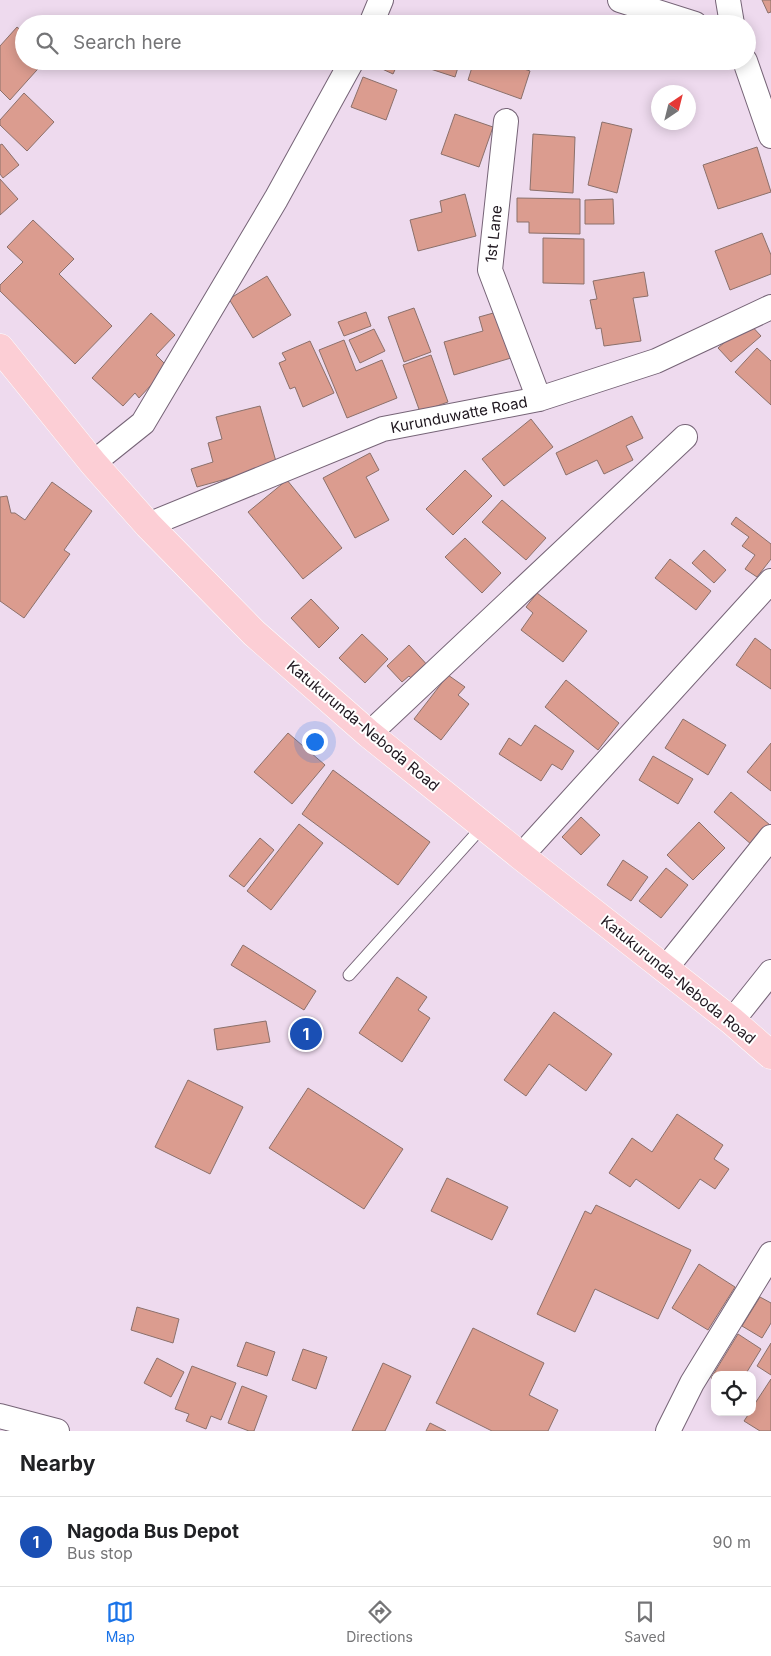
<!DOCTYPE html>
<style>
:root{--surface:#fff;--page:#f2f2f2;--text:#202124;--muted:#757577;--line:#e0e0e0;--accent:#1a73e8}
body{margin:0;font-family:Inter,sans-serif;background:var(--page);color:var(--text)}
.controls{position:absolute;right:15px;bottom:15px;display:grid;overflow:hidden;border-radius:10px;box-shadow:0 2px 12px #0003}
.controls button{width:45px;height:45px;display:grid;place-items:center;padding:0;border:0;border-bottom:1px solid var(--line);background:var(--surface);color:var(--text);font:25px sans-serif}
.compass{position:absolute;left:651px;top:85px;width:45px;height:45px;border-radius:50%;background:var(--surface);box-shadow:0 2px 12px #0003;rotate:35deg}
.you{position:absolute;left:314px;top:741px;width:18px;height:18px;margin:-12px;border:4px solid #fff;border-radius:50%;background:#1a73e8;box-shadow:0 0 0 8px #1a73e833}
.badge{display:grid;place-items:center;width:32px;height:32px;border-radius:50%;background:var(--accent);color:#fff;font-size:16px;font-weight:700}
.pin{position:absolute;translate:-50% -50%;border:2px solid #fff;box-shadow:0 1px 5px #0006}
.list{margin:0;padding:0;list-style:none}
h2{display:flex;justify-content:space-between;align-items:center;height:65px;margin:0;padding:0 20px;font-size:21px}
h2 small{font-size:16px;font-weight:400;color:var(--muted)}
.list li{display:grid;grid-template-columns:32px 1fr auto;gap:15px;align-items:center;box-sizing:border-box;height:90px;padding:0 20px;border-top:1px solid var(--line)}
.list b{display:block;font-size:19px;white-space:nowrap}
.list p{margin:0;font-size:16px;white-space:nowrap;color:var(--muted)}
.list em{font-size:16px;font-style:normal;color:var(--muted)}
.icon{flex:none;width:28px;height:28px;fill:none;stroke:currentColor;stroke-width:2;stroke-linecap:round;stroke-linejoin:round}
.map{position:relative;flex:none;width:771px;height:1431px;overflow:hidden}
.search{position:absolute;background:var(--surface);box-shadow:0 2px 12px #0003;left:15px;right:15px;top:15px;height:55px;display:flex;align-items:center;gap:12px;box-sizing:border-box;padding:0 18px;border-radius:28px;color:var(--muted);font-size:19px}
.sheet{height:155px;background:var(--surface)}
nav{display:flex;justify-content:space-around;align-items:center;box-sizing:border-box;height:70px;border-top:1px solid var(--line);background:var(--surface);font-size:14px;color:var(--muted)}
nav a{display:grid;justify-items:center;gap:2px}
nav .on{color:var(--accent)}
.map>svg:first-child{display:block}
.building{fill:#db9c8f;stroke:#8b706b}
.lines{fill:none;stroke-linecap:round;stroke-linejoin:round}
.lane-casing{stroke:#766477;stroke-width:13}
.street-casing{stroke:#766477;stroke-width:26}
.primary-casing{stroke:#fff;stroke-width:29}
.lane{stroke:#fff;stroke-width:11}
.street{stroke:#fff;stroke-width:24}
.primary{stroke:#fcced5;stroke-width:28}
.labels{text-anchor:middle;stroke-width:4;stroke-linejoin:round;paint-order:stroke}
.street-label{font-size:15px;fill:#1f171f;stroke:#fff}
</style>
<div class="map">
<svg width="771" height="1431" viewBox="0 0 771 1431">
<rect width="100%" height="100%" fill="#eedaee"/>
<path class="building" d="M 762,0 L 771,0 L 771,12 L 768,13 Z
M 17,27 L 24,33 L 24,61 L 45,61 L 10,100 L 0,90 L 0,46 Z
M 365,61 L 399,61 L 393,74 Z
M 406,61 L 460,61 L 455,77 Z
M 474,61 L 526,61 L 524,69 L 530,71 L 521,99 L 468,80 Z
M 363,77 L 397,90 L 386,120 L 351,107 Z
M 24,93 L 54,122 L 27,151 L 0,125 L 0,120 Z
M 455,114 L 493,127 L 479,167 L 441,154 Z
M 602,122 L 632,129 L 617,193 L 588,185 Z
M 533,134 L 575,137 L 573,193 L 530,190 Z
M 2,144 L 19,165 L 3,178 L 0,174 L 0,145 Z
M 757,147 L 771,192 L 718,209 L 703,165 Z
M 0,179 L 18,199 L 0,215 Z
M 465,194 L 476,236 L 418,251 L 410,220 L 442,212 L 440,201 Z
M 517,198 L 580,199 L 580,234 L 529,233 L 529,222 L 517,222 Z
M 613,199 L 614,224 L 585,224 L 585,200 Z
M 33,220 L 74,259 L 59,274 L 112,326 L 75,364 L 0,291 L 0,285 L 23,262 L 7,247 Z
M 762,233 L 771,255 L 771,274 L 730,290 L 715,251 Z
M 543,238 L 584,239 L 584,284 L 543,283 Z
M 644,272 L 648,296 L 633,298 L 641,341 L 604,346 L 601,328 L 596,329 L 590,300 L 597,299 L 593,281 Z
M 267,276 L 291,315 L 253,338 L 229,299 Z
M 414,308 L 431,352 L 404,362 L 388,317 Z
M 366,312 L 371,326 L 344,336 L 338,322 Z
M 497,312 L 511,358 L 454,375 L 444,342 L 483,331 L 479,317 Z
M 151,313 L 175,335 L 156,355 L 168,367 L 139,398 L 135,393 L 123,406 L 92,378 Z
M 748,322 L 761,336 L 731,362 L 718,348 Z
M 374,329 L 385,351 L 360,363 L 349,340 Z
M 344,340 L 356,371 L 382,360 L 397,398 L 347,418 L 319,350 Z
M 310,341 L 334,393 L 303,407 L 295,387 L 290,389 L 279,363 L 286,360 L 282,353 Z
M 757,348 L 771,361 L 771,405 L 735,372 Z
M 431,355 L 448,402 L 420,412 L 403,365 Z
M 260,406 L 277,465 L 197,487 L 191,469 L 213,462 L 208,443 L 222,439 L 216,417 Z
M 632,416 L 643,438 L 626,446 L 633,460 L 604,474 L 597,460 L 566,475 L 556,453 Z
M 531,419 L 553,447 L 504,486 L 482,459 Z
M 370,453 L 379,470 L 366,477 L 389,520 L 355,538 L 323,478 Z
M 465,470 L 492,496 L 453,535 L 426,509 Z
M 287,480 L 342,548 L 303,579 L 248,512 Z
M 52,482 L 92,511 L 64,550 L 70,554 L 24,618 L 0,601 L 0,497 L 7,496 L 11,513 L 15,513 L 25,520 Z
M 502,500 L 546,538 L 526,560 L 482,522 Z
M 736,517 L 771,544 L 771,559 L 757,577 L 745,569 L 755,555 L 742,546 L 749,537 L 731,524 Z
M 465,538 L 501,573 L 482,593 L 445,557 Z
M 704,550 L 726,570 L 714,583 L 692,563 Z
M 670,559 L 711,591 L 696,610 L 655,578 Z
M 537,593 L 587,631 L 563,662 L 521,630 L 533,613 L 526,607 Z
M 311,599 L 339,628 L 319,648 L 291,618 Z
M 362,634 L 388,659 L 365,683 L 339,658 Z
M 755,638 L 771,650 L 771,689 L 736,665 Z
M 409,645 L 430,668 L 415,682 L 409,676 L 402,682 L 387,666 Z
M 448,675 L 465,687 L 458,695 L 469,704 L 441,740 L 414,719 Z
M 566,680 L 619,723 L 598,750 L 545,707 Z
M 683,719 L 726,745 L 708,775 L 665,748 Z
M 535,725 L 574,751 L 562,770 L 552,764 L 541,781 L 499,754 L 509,738 L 521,746 Z
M 288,733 L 325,765 L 292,804 L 254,772 Z
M 771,743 L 771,791 L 747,772 Z
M 653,756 L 693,779 L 678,804 L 639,780 Z
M 333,770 L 430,842 L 398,885 L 302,814 Z
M 731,792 L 770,825 L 752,845 L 714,812 Z
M 581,817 L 600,835 L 581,855 L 562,837 Z
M 699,822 L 725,848 L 693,880 L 667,855 Z
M 299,824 L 323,843 L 271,910 L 247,891 Z
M 260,838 L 274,850 L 244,887 L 229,876 Z
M 623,860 L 648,877 L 631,901 L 607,885 Z
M 666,868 L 688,885 L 661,918 L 639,901 Z
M 243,945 L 316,991 L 304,1010 L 231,965 Z
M 397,977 L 427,997 L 418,1010 L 430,1018 L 402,1062 L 359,1033 Z
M 554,1012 L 612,1054 L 586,1091 L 549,1064 L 526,1096 L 504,1080 Z
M 266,1021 L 270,1042 L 217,1050 L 214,1029 Z
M 188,1080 L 243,1107 L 210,1174 L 155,1147 Z
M 308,1088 L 403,1149 L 364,1209 L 269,1148 Z
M 677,1114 L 723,1145 L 714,1159 L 729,1169 L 715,1189 L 700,1179 L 679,1209 L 636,1179 L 630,1187 L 609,1173 L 632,1138 L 652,1152 Z
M 447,1178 L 508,1207 L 492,1240 L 431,1211 Z
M 596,1205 L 691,1250 L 658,1319 L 595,1289 L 575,1332 L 537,1314 L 585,1211 L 591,1214 Z
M 699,1264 L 735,1287 L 708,1330 L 672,1308 Z
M 760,1297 L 771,1303 L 771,1323 L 762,1338 L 742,1326 Z
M 137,1307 L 179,1319 L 173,1343 L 131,1330 Z
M 473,1328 L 544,1363 L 529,1395 L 558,1410 L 548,1431 L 492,1431 L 436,1403 Z
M 738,1334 L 761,1349 L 745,1375 L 715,1375 L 715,1381 L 711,1378 Z
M 246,1342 L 275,1352 L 267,1376 L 237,1366 Z
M 771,1343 L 771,1375 L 757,1366 Z
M 303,1349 L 327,1357 L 316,1389 L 292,1380 Z
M 157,1358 L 184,1372 L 171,1397 L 144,1383 Z
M 383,1363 L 411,1376 L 385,1431 L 352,1431 Z
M 192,1366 L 236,1383 L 221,1420 L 211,1416 L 206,1429 L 186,1421 L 189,1414 L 175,1409 Z
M 771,1379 L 771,1431 L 760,1431 L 744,1421 L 750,1412 L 752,1412 L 752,1408 Z
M 242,1386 L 267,1396 L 254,1431 L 249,1431 L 228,1423 Z
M 430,1423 L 446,1431 L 426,1431 Z"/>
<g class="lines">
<g class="lane-casing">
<path id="lane" d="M 349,975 L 483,826"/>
</g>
<g class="street-casing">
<path id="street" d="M 620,0 L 695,24
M 728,0 L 732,24
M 371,24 L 381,0
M 745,61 L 771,136
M 506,121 L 490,270 L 539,399
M 93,463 L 143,423 L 276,199 L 352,61
M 148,525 L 383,429 L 539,399 L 656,361 L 771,307
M 369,734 L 685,437
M 521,856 L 771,581
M 665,969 L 771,837
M 732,1021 L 771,972
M 0,1416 L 57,1431
M 668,1431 L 692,1383 L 771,1254"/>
</g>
<g class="primary-casing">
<path id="primary" d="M 0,348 L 93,463 L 148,525 L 254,633 L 369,734 L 521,856 L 732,1021 L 771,1055"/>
</g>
<use href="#lane" class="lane"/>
<use href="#street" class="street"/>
<use href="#primary" class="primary"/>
</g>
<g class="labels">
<g class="street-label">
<text transform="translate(494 234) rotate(-84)" y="5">1st Lane</text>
<text transform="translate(459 415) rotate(-11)" y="5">Kurunduwatte Road</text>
<text transform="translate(363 726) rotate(40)" y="5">Katukurunda-Neboda Road</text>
<text transform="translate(678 980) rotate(39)" y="5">Katukurunda-Neboda Road</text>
</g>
</g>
</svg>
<div class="controls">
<button><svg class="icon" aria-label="locate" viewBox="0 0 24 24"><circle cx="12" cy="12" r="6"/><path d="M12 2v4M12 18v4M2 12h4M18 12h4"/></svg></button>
</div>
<svg class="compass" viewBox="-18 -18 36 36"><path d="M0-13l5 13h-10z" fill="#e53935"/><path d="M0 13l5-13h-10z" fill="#757577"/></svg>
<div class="you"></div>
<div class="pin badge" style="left:306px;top:1034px;background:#1a4fb4">1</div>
<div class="search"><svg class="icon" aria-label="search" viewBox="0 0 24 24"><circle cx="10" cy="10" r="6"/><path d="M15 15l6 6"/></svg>Search here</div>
</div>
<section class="sheet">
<h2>Nearby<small></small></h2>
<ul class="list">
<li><span class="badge" style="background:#1a4fb4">1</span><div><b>Nagoda Bus Depot</b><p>Bus stop</p></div><em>90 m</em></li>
</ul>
</section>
<nav>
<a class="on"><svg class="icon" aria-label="map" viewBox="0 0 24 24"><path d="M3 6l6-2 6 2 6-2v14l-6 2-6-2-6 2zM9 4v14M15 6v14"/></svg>Map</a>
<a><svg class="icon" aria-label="directions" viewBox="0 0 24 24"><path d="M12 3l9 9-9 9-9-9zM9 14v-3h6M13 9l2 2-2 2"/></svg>Directions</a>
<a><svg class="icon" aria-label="saved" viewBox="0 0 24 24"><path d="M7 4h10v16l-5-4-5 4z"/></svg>Saved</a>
</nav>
